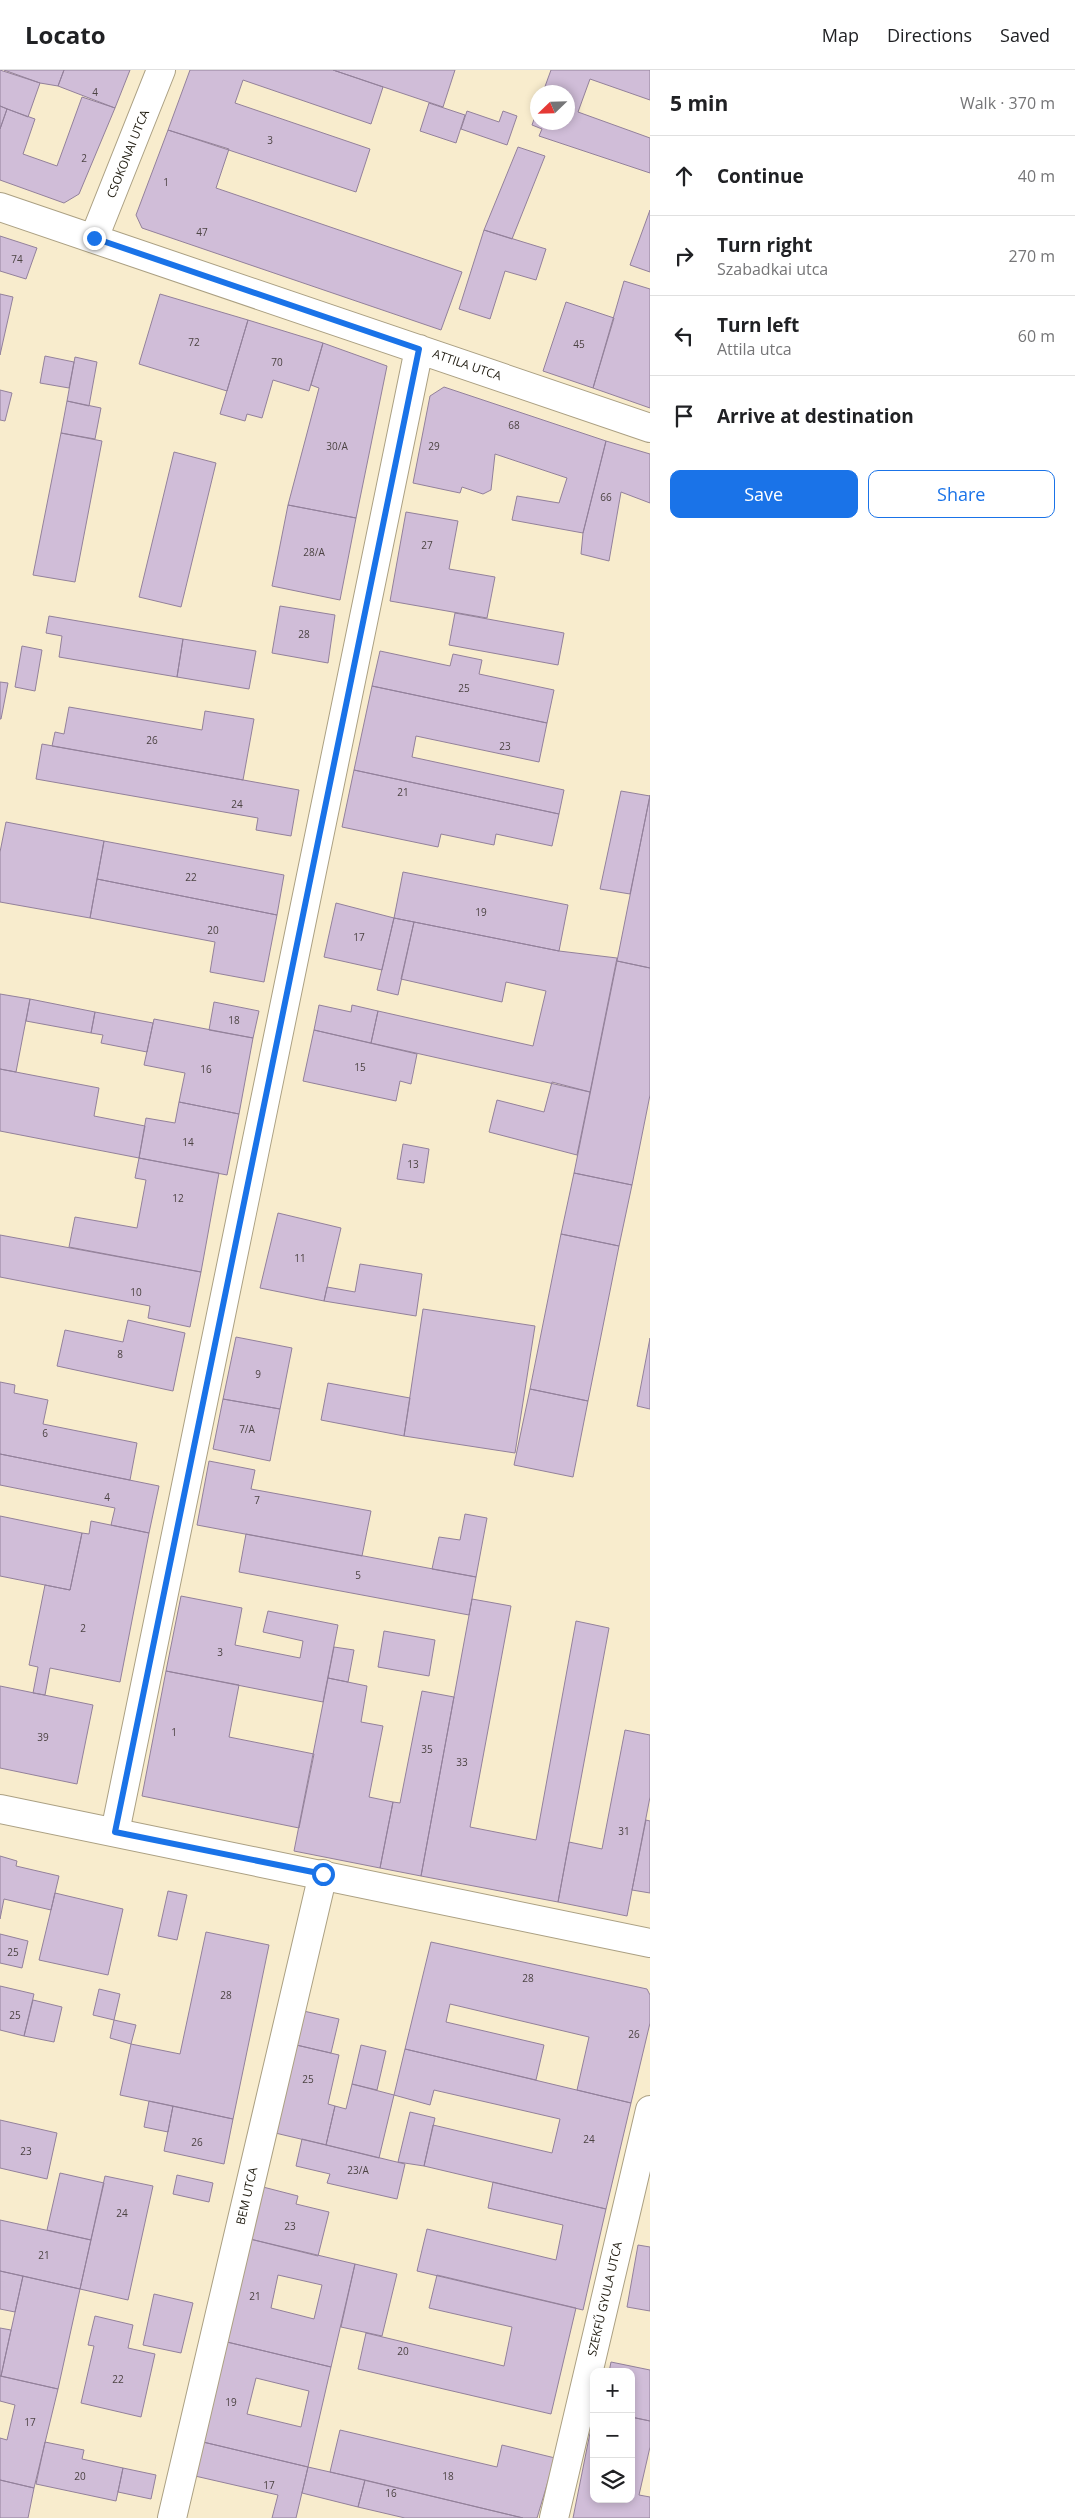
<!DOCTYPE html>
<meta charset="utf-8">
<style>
:root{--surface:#fff;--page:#f2f2f2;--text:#202124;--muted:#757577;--line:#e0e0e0;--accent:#1a73e8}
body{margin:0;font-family:"Open Sans",sans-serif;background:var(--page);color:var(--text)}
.controls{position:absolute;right:15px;bottom:15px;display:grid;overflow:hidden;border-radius:10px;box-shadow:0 2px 8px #0003}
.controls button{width:45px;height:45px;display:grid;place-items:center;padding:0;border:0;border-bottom:1px solid var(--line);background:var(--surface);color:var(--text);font:25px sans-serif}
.compass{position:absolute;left:530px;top:15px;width:45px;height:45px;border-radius:50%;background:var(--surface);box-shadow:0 2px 8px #0003;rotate:247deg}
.stop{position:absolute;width:15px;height:15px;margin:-11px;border:4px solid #1a73e8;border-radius:50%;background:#fff}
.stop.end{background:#1a73e8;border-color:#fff;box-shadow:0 1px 5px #0008}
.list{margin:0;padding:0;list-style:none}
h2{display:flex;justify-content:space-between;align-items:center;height:65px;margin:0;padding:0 20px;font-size:21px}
h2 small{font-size:16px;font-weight:400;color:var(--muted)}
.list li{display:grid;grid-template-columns:32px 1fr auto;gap:15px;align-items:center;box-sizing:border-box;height:80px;padding:0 20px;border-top:1px solid var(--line)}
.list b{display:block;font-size:19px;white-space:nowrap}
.list p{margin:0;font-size:16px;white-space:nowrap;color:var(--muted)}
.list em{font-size:16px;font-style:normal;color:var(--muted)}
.actions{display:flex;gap:10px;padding:15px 20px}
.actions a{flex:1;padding:11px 0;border:1px solid var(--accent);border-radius:10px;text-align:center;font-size:18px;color:var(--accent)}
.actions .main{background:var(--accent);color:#fff}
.icon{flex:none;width:28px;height:28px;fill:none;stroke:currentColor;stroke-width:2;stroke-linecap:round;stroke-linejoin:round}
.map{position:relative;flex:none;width:650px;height:2448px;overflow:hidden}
header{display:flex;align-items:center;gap:30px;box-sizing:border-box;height:70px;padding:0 25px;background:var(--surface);border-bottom:1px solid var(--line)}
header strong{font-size:24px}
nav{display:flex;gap:28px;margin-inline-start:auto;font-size:18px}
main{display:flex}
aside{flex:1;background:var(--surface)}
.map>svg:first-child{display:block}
.building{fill:#d0bdd8;stroke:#93819b;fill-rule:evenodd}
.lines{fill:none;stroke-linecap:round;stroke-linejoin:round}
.minor-casing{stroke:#aba083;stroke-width:30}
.tertiary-casing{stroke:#aba083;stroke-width:30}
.minor{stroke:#fff;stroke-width:28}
.tertiary{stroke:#fff;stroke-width:28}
.route{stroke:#1a73e8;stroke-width:6}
.labels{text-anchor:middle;stroke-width:5;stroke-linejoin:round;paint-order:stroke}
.number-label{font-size:10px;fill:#4c4443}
.street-label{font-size:12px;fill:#201c11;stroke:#fff}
</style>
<header>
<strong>Locato</strong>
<nav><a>Map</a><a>Directions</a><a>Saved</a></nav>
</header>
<main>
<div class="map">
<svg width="650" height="2448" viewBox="0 0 650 2448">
<rect width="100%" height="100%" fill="#f8eccd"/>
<path class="building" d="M 0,0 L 40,13 L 28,47 L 0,36 Z
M 4,0 L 64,0 L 58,16 L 40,13 Z
M 64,0 L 130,0 L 115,38 L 58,16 Z
M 190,0 L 333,0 L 383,17 L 371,54 L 243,10 L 235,33 L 370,79 L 356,122 L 168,60 Z
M 333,0 L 455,0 L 443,37 Z
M 551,0 L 650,0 L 650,30 L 590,9 L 578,42 L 650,68 L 650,103 L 539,66 L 542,59 L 532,55 L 538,38 L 538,52 L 568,52 L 568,22 L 543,22 Z
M 82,27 L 115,38 L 79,124 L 64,133 L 0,110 L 0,59 L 7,39 L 35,49 L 23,84 L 57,96 Z
M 429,33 L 465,45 L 456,73 L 420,61 Z
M 0,36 L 7,39 L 0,59 Z
M 467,41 L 499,52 L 503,41 L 517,46 L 507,75 L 461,59 Z
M 168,60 L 229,79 L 216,118 L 462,202 L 441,260 L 142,158 L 136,145 Z
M 518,77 L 545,86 L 512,169 L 484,160 Z
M 650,140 L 650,202 L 630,195 Z
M 484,160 L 546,179 L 536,210 L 505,201 L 490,249 L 459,239 Z
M 0,166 L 37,178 L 26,209 L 0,201 Z
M 624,211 L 650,219 L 650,338 L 593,318 Z
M 0,224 L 13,227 L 0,285 Z
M 160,224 L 248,250 L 227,321 L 139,294 Z
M 566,232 L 614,248 L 593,318 L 543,301 Z
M 248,250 L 323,273 L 309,321 L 273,310 L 262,348 L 247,344 L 245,351 L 220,344 Z
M 323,273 L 387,296 L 356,448 L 288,435 L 319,318 L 311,315 Z
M 45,286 L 74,292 L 69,318 L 40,313 Z
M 75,287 L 97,292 L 89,336 L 67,331 Z
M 444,317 L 606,371 L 583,463 L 512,450 L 517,426 L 559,433 L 567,408 L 495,384 L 491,420 L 483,424 L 462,417 L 460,423 L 413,413 L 430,326 Z
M 0,320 L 12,323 L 5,351 L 0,350 Z
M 67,331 L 101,338 L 95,369 L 61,363 Z
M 61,363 L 102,371 L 75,512 L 33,505 Z
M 606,371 L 650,384 L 650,433 L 621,422 L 609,491 L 581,484 L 583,463 Z
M 174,382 L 216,393 L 181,537 L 139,527 Z
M 288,435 L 356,448 L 340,530 L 272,516 Z
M 406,442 L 458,451 L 449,499 L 495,507 L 487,548 L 390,531 Z
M 280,536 L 335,545 L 328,593 L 272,583 Z
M 455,543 L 564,563 L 558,595 L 449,575 Z
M 49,546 L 183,569 L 177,607 L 59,587 L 62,566 L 46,563 Z
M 183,569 L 256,581 L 249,619 L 177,607 Z
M 22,576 L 42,580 L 35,621 L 15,617 Z
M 380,581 L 450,596 L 453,584 L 482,590 L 479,604 L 554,620 L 547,653 L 372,616 Z
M 0,612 L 8,613 L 1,649 L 0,649 Z
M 372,616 L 547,653 L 539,692 L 416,666 L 412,687 L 564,720 L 559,744 L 354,700 Z
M 69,637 L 202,660 L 205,641 L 254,649 L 243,710 L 52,676 L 55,662 L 64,664 Z
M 42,674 L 299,720 L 291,766 L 256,760 L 258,748 L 36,709 Z
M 354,700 L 559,744 L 552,776 L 496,764 L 494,775 L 441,764 L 438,777 L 342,757 Z
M 621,721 L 650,726 L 630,824 L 600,819 Z
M 650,725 L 650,898 L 617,891 Z
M 6,752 L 104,771 L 90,848 L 0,832 L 0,782 Z
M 104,771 L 284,805 L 277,845 L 97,809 Z
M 403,802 L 568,835 L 559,881 L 394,848 Z
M 97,809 L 277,845 L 264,912 L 210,902 L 215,872 L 90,848 Z
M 336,833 L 394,848 L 382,900 L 324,887 Z
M 394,848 L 414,852 L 398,925 L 377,920 Z
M 414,852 L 559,881 L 617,888 L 590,1022 L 371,973 L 378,941 L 533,976 L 546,921 L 506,912 L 502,932 L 401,909 Z
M 617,891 L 650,898 L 650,1025 L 632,1115 L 574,1103 Z
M 0,924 L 30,929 L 16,1002 L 0,999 Z
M 30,929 L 95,942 L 91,963 L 26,951 Z
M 214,932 L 259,941 L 253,968 L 209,960 Z
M 319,935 L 351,942 L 352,935 L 378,941 L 371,973 L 314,960 Z
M 95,942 L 153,953 L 147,982 L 101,973 L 103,965 L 91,963 Z
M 154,949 L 253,968 L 239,1044 L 179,1032 L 185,1003 L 144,995 Z
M 314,960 L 417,984 L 411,1014 L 400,1011 L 396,1031 L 303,1011 Z
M 0,999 L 99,1018 L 94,1046 L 145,1056 L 139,1088 L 0,1061 Z
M 552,1012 L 590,1022 L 577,1085 L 489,1062 L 497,1030 L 544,1042 Z
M 179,1032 L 239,1044 L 227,1105 L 139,1088 L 146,1048 L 175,1053 Z
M 403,1074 L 429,1079 L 424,1113 L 397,1109 Z
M 139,1088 L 219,1103 L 201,1202 L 69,1177 L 75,1147 L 137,1158 L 146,1110 L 135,1108 Z
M 574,1103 L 632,1115 L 619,1176 L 561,1164 Z
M 278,1143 L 341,1158 L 324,1231 L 260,1218 Z
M 561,1164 L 619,1176 L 588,1331 L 530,1319 Z
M 0,1165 L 201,1202 L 190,1257 L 148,1248 L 150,1236 L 0,1207 Z
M 360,1194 L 422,1204 L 416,1246 L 324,1231 L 327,1217 L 355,1222 Z
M 423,1239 L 535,1256 L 515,1383 L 404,1366 Z
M 128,1250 L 185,1263 L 173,1321 L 57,1296 L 65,1260 L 123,1272 Z
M 236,1267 L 292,1278 L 280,1339 L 223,1329 Z
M 650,1268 L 650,1339 L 637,1336 Z
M 0,1312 L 15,1315 L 14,1323 L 48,1330 L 43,1354 L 137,1373 L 130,1410 L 0,1384 Z
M 328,1313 L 410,1328 L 404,1366 L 321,1350 Z
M 530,1319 L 588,1331 L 573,1407 L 514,1395 Z
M 223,1329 L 280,1339 L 270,1391 L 213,1379 Z
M 0,1384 L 159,1416 L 149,1463 L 111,1455 L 115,1438 L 0,1415 Z
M 209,1391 L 255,1400 L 251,1419 L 371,1441 L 362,1486 L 197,1455 Z
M 465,1444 L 487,1448 L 476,1507 L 432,1499 L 439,1467 L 460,1470 Z
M 0,1446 L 82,1463 L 70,1520 L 0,1506 Z
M 91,1451 L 149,1463 L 120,1612 L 50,1598 L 45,1625 L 33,1623 L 38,1597 L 29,1595 L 45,1515 L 70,1520 L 82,1463 L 89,1464 Z
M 246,1464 L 476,1507 L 469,1545 L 239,1502 Z
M 181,1526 L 242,1538 L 235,1575 L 300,1588 L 303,1571 L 263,1562 L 268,1541 L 338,1555 L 323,1632 L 166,1601 Z
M 472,1529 L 511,1536 L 470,1757 L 536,1770 L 576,1551 L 609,1558 L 558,1832 L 421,1806 Z
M 384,1561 L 435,1570 L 429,1606 L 378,1597 Z
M 334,1577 L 354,1580 L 348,1612 L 328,1608 Z
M 166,1601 L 239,1615 L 229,1667 L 314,1684 L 299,1758 L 142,1726 Z
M 328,1608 L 367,1616 L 361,1652 L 383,1656 L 369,1727 L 393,1732 L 380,1798 L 294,1781 Z
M 0,1616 L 93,1635 L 77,1714 L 0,1698 Z
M 422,1621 L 454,1627 L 421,1806 L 380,1798 L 393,1732 L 400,1733 Z
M 625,1660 L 650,1665 L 650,1727 L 627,1846 L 558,1832 L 569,1772 L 602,1779 Z
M 646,1750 L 650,1751 L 650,1823 L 632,1820 Z
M 0,1786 L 17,1791 L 16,1796 L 59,1806 L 51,1840 L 4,1829 L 0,1849 Z
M 168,1821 L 187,1825 L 177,1870 L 158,1866 Z
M 55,1823 L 123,1839 L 108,1905 L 39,1890 Z
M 206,1862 L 269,1875 L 233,2049 L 120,2025 L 131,1974 L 180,1984 Z
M 0,1864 L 28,1871 L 22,1898 L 0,1893 Z
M 431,1872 L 647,1919 L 650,1925 L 650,1953 L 631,2033 L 577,2020 L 589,1967 L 450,1934 L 446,1952 L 544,1975 L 536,2010 L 405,1979 Z
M 0,1916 L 34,1924 L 24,1966 L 0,1960 Z
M 99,1919 L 120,1924 L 114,1950 L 93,1945 Z
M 33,1930 L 62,1937 L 54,1972 L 24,1966 Z
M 299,1940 L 339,1949 L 331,1983 L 292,1974 Z
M 114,1950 L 136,1955 L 131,1974 L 110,1968 Z
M 292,1974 L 339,1985 L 328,2034 L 335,2036 L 326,2075 L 271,2062 Z
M 361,1975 L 386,1981 L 377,2020 L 352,2014 Z
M 405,1979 L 631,2033 L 606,2139 L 424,2096 L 433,2055 L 552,2083 L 560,2049 L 434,2020 L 430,2035 L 394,2025 Z
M 352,2014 L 394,2025 L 379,2088 L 326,2075 L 335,2036 L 346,2039 Z
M 149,2031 L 173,2036 L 168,2062 L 144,2057 Z
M 173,2036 L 233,2049 L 224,2094 L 164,2081 Z
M 410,2042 L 435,2048 L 424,2096 L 398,2092 Z
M 0,2050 L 57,2063 L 47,2109 L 0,2098 Z
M 302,2069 L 405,2094 L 397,2129 L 327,2113 L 330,2104 L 296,2096 Z
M 60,2103 L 104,2113 L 91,2170 L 47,2160 Z
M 177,2105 L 213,2113 L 209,2132 L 173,2124 Z
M 105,2106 L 153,2116 L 128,2230 L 80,2219 Z
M 493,2112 L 606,2139 L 583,2240 L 417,2201 L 427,2159 L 556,2190 L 563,2155 L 488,2138 Z
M 263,2117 L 298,2126 L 296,2134 L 329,2142 L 318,2186 L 250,2169 Z
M 0,2150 L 91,2170 L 80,2219 L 0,2201 Z
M 250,2169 L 355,2194 L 331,2297 L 227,2272 ZM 278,2205 L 322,2215 L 314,2249 L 271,2238 Z
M 638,2175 L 650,2177 L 650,2241 L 627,2237 Z
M 355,2194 L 397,2204 L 382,2266 L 341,2257 Z
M 0,2201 L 23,2206 L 15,2242 L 0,2239 Z
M 437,2205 L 576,2238 L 551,2344 L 358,2299 L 366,2263 L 504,2296 L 512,2257 L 429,2238 Z
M 23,2206 L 80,2219 L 58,2319 L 1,2306 Z
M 154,2224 L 193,2233 L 181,2283 L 143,2275 Z
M 95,2246 L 133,2255 L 128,2278 L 155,2284 L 141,2347 L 81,2333 L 94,2276 L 88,2275 Z
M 0,2258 L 11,2260 L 1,2306 L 0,2306 Z
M 227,2272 L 331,2297 L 308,2397 L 203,2372 ZM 256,2308 L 309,2321 L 301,2357 L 247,2344 Z
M 611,2292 L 650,2300 L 650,2351 L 631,2347 L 631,2302 L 609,2302 Z
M 0,2306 L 58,2319 L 34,2418 L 0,2410 L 0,2368 L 7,2370 L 15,2335 L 0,2331 Z
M 594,2343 L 594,2429 L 631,2429 L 631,2347 L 650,2351 L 650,2377 L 639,2425 L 650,2427 L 650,2448 L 573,2448 Z
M 340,2360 L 497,2397 L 502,2375 L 555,2388 L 537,2448 L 523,2448 L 330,2402 Z
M 45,2372 L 84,2380 L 82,2389 L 123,2398 L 116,2431 L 36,2414 Z
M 203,2372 L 308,2397 L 296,2448 L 272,2448 L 278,2425 L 195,2406 Z
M 308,2397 L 365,2410 L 358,2437 L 302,2423 Z
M 123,2398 L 156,2405 L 151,2429 L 118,2422 Z
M 0,2410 L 34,2418 L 28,2448 L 0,2448 Z
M 365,2410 L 523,2448 L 405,2448 L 358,2437 Z"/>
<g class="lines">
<g class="minor-casing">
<path id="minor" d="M 0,137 L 650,358
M 94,168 L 161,0
M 115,1762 L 419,279
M 172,2448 L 323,1804
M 554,2448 L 650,2040"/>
</g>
<g class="tertiary-casing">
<path id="tertiary" d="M 0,1739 L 650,1873"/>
</g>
<use href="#minor" class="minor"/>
<use href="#tertiary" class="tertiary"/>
</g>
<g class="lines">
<path class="route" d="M 94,168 L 419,279 L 115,1762 L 323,1804"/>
</g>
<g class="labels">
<g class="number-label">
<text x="95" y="26">4</text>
<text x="270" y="74">3</text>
<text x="84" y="92">2</text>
<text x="166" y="116">1</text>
<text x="202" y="166">47</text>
<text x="17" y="193">74</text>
<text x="194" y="276">72</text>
<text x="579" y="278">45</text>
<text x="277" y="296">70</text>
<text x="514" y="359">68</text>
<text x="337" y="380">30/A</text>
<text x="434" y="380">29</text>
<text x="606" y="431">66</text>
<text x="427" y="479">27</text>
<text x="314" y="486">28/A</text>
<text x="304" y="568">28</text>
<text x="464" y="622">25</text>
<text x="152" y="674">26</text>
<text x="505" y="680">23</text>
<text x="403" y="726">21</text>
<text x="237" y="738">24</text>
<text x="191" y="811">22</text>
<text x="481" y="846">19</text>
<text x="213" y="864">20</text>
<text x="359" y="871">17</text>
<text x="234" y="954">18</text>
<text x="360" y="1001">15</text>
<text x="206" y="1003">16</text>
<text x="188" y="1076">14</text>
<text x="413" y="1098">13</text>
<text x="178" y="1132">12</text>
<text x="300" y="1192">11</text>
<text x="136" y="1226">10</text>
<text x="120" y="1288">8</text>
<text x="258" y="1308">9</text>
<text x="247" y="1363">7/A</text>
<text x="45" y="1367">6</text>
<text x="107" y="1431">4</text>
<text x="257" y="1434">7</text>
<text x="358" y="1509">5</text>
<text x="83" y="1562">2</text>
<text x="220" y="1586">3</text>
<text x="174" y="1666">1</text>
<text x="43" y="1671">39</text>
<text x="427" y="1683">35</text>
<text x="462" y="1696">33</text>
<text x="624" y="1765">31</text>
<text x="13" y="1886">25</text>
<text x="528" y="1912">28</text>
<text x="226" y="1929">28</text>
<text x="15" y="1949">25</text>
<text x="634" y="1968">26</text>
<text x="308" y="2013">25</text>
<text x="589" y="2073">24</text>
<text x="197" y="2076">26</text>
<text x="26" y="2085">23</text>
<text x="358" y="2104">23/A</text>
<text x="122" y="2147">24</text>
<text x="290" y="2160">23</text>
<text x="44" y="2189">21</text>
<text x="255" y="2230">21</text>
<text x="403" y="2285">20</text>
<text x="118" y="2313">22</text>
<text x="231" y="2336">19</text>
<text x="30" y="2356">17</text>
<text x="80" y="2410">20</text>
<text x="448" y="2410">18</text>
<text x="269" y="2419">17</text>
<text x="391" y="2427">16</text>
</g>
<g class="street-label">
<text transform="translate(128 84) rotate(-68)" y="4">CSOKONAI UTCA</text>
<text transform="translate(467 295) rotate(19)" y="4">ATTILA UTCA</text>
<text transform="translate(247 2126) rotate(-77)" y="4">BEM UTCA</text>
<text transform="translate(605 2229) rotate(-77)" y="4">SZEKFŰ GYULA UTCA</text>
</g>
</g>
</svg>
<div class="controls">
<button>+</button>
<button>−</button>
<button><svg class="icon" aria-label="layers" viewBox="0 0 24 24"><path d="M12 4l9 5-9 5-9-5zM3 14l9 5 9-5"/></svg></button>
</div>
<svg class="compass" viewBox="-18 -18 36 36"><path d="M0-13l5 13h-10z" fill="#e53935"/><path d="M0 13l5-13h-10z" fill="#757577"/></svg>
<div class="stop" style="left:323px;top:1804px"></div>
<div class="stop end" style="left:94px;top:168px"></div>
</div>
<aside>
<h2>5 min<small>Walk · 370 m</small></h2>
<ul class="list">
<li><svg class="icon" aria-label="ahead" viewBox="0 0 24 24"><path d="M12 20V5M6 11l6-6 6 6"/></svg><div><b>Continue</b></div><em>40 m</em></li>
<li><svg class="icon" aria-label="right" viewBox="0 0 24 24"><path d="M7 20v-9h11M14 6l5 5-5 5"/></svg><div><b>Turn right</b><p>Szabadkai utca</p></div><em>270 m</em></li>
<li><svg class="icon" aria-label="left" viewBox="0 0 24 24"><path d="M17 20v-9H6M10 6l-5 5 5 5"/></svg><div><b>Turn left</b><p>Attila utca</p></div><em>60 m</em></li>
<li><svg class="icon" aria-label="arrive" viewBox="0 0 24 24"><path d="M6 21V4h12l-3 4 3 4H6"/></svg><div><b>Arrive at destination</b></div></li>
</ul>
<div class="actions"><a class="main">Save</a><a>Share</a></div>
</aside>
</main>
